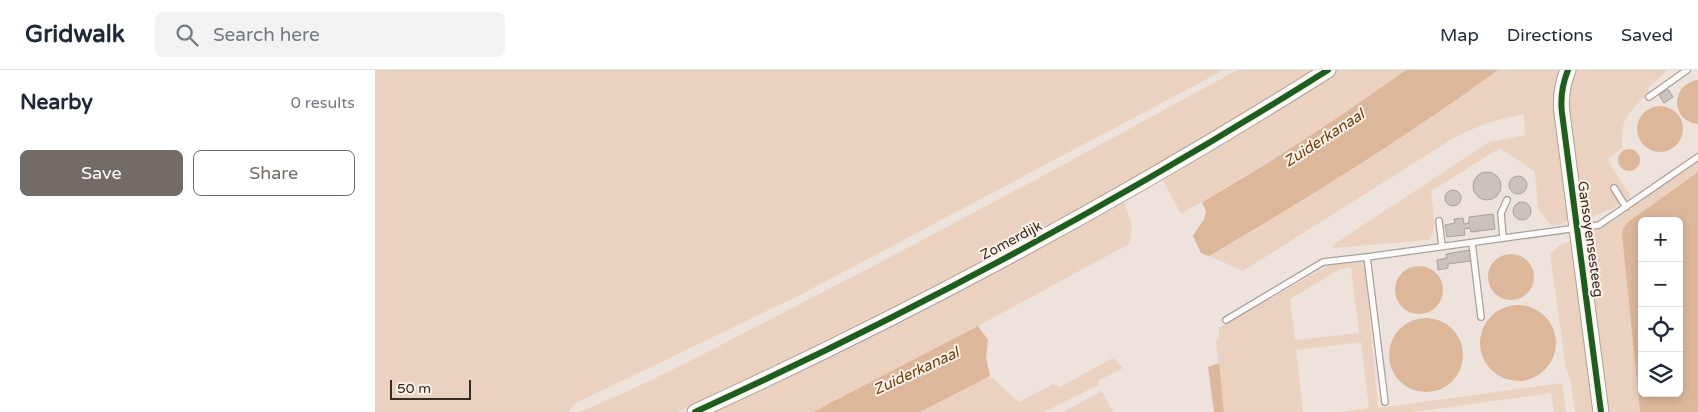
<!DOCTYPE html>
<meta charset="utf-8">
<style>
:root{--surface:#fff;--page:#f2f2f3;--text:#1f2937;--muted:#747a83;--line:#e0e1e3;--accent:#736b66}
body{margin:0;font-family:"Varela Round",sans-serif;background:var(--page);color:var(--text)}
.controls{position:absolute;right:15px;bottom:15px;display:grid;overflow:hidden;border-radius:8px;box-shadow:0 2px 8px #0003}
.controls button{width:45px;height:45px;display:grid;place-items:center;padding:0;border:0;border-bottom:1px solid var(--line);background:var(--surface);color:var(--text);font:25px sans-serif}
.scale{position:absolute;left:15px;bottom:12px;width:81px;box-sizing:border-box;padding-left:5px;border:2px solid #322b26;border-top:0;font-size:14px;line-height:18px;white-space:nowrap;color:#322b26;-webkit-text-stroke:4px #fef0e6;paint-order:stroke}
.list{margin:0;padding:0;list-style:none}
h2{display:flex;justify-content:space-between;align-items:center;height:65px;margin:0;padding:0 20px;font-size:21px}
h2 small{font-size:16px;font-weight:400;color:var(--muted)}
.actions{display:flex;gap:10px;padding:15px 20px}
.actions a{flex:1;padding:11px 0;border:1px solid var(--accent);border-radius:8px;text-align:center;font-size:18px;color:var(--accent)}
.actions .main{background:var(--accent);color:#fff}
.icon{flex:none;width:28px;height:28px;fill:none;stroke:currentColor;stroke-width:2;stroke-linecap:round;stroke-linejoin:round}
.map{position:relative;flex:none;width:1323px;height:342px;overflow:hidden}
header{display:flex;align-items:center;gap:30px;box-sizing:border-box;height:70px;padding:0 25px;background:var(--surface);border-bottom:1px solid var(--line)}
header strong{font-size:24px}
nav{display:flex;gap:28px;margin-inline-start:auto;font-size:18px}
.search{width:350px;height:45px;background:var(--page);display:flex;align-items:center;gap:12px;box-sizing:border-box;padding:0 18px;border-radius:8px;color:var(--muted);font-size:19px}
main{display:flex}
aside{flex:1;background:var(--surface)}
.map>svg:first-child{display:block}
.green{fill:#ebd2c0;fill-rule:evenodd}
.water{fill:#dcb79a;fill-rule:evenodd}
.building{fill:#cac2bd;stroke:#a9a19c}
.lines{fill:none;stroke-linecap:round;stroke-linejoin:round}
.lane-casing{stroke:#a9a19c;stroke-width:8}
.secondary-casing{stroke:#a9a19c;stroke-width:17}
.lane{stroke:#fcfbfa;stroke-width:5.5}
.secondary{stroke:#fcfbfa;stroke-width:15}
.cycleway-casing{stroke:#fef0e6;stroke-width:9}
.cycleway{stroke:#1b5e20;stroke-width:6}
.labels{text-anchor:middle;stroke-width:4;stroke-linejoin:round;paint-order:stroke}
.street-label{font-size:14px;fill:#322b26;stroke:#fef0e6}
.water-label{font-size:15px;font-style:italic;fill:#6c3e13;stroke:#fef0e6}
</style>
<header>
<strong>Gridwalk</strong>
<div class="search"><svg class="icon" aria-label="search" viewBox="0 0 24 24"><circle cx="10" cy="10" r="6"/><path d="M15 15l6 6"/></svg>Search here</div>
<nav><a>Map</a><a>Directions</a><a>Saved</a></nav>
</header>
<main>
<aside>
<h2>Nearby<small>0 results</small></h2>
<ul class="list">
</ul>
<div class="actions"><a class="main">Save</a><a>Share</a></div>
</aside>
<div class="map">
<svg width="1323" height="342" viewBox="0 0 1323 342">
<rect width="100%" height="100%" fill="#ede3dc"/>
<path class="green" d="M 0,0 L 849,0 L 423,226 L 199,334 L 194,342 L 0,342 Z
M 862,0 L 939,0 L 801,85 L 597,197 L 459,268 L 359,316 L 303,342 L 204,342 C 279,312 350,272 421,236 C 569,160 716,80 862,0 Z
M 959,0 L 1031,0 C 959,52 883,99 806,144 L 787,109 L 844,75 Z
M 1123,0 L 1184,0 L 1180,14 L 1180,37 L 1194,149 L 1187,154 L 1177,156 L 1163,139 L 1160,102 L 1125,78 L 1056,121 C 1057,136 1063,157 1054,170 L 958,178 L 958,175 L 1114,72 L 1150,65 L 1149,45 L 1146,45 C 1120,49 1100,57 1077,69 L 868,201 L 834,186 L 963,106 Z
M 1199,0 L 1293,0 L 1273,18 L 1274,22 C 1253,45 1246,45 1247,78 L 1233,89 L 1234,93 L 1256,127 C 1241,138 1226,145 1207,148 L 1192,23 Z
M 1323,91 L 1323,102 L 1253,152 L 1247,165 L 1265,342 L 1233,342 L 1210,167 L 1239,149 Z
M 749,131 L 757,157 L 754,174 L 603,256 L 454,334 L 438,342 L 333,342 Z
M 1197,171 L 1219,342 L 1200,342 L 1195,309 L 1191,299 L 1175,184 L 1186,174 Z
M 989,186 L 1003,338 L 1187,313 L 1191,342 L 1179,342 L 1176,323 L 1038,342 L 963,342 L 994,338 L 986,272 L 921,280 L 928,342 L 849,342 L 841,271 L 844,269 L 844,258 L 966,188 ZM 976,198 L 984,263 L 920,270 L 915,229 L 965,199 Z
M 738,288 L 748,298 L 723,311 L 724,315 L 669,342 L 545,342 L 615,306 L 644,332 L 678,314 L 685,317 Z
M 727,321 L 738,342 L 688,342 Z"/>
<path class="water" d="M 1031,0 L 1123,0 C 1031,67 933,128 834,186 L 826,183 L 818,166 L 829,149 L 831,141 L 827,132 C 897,92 965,47 1031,0 Z
M 1323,10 L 1323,54 C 1295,51 1295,14 1323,10 Z
M1262 59a23 23 0 1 1 46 0a23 23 0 1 1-46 0Z
M1243 90a11 11 0 1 1 22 0a11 11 0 1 1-22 0Z
M 1323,102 L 1323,342 L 1265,342 L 1247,165 L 1248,159 L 1253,152 ZM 1267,151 L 1304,151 L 1304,323 L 1267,323 Z
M1113 207a23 23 0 1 1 46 0a23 23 0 1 1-46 0Z
M1020 220a24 24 0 1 1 48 0a24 24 0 1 1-48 0Z
M1105 273a38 38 0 1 1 76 0a38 38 0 1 1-76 0Z
M1014 285a37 37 0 1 1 74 0a37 37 0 1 1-74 0Z
M 603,256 L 613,270 L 611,288 L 615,306 L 545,342 L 438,342 Z
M 844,293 L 849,342 L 839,342 L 833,297 Z"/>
<path class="building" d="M 1293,19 L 1298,27 L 1289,33 L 1284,25 Z
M1098 116a14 14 0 1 1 28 0a14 14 0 1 1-28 0Z
M1134 115a9 9 0 1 1 18 0a9 9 0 1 1-18 0Z
M1070 128a8 8 0 1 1 16 0a8 8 0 1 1-16 0Z
M1138 141a9 9 0 1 1 18 0a9 9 0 1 1-18 0Z
M 1118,144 L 1120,159 L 1096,162 L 1095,158 L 1089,159 L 1090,165 L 1072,167 L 1070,155 L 1080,153 L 1079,149 L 1088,148 L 1089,154 L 1094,153 L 1094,147 Z
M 1095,180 L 1096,191 L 1073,194 L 1073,198 L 1063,200 L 1062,190 L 1072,188 L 1071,184 Z"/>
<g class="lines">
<g class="lane-casing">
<path id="lane" d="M 1274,27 L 1312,0
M 1239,118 L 1251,137
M 1064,151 L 1067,176
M 1128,168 L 1126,143 L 1132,130
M 1097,173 L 1106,247
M 851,250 L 948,192 L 992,187
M 1010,332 L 992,187 L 1224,155 L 1323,87"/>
</g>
<g class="secondary-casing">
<path id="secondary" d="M 1193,0 C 1187,15 1185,27 1187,43 L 1226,342
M 320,342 C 539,242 750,128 953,0"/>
</g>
<use href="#lane" class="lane"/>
<use href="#secondary" class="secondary"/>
<g class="cycleway-casing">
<path id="cycleway" d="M 1193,0 C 1187,15 1185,27 1187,43 L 1226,342
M 320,342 C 539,242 750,128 953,0"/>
</g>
<use href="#cycleway" class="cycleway"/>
</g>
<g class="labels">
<g class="street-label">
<text transform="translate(1216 169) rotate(82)" y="5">Gansoyensesteeg</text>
<text transform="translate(636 170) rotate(-28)" y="5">Zomerdijk</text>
</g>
<g class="water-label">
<text transform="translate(949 68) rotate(-33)" y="5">Zuiderkanaal</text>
<text transform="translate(541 301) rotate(-25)" y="5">Zuiderkanaal</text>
</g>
</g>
</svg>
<div class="controls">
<button>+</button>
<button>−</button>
<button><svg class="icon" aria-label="locate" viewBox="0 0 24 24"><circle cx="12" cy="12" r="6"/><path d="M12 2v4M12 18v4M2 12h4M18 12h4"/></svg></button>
<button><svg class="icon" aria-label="layers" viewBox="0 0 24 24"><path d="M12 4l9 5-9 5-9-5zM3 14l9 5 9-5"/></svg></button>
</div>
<div class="scale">50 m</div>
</div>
</main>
